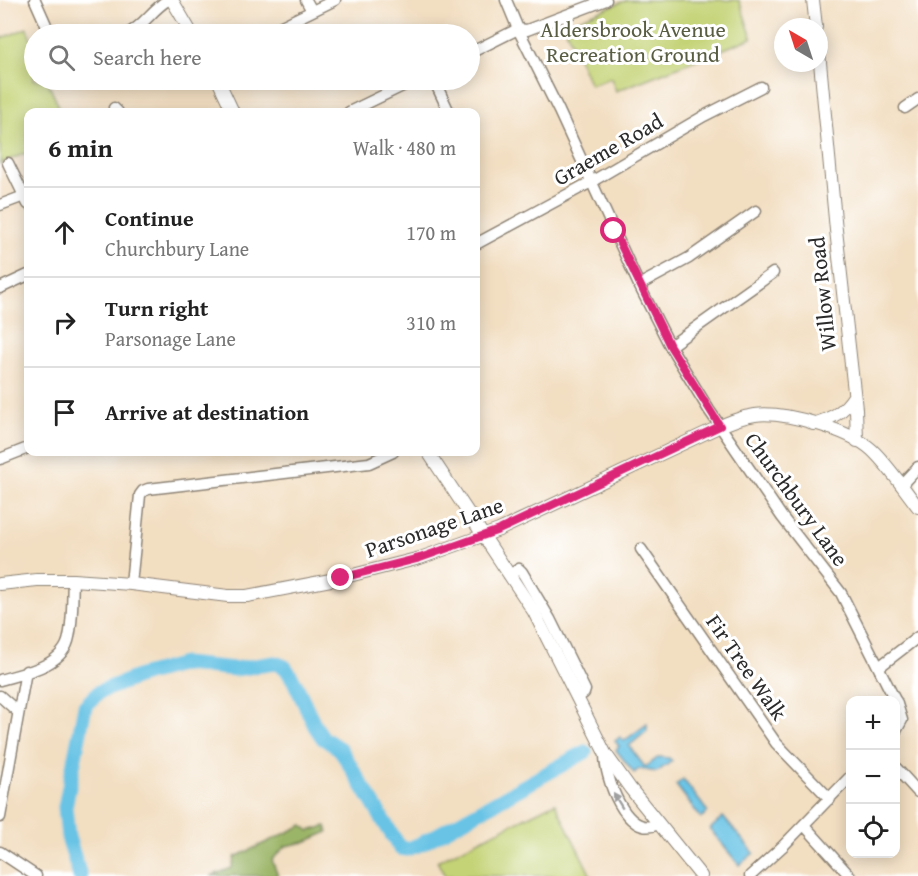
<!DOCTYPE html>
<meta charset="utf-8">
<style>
:root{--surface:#fff;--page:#f6f6f6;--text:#222;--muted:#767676;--line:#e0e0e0}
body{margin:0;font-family:"Gentium Book Plus",serif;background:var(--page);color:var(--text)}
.controls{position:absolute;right:18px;bottom:18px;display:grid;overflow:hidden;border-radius:12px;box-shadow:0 3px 15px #0003}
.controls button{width:54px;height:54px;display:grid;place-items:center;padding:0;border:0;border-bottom:2px solid var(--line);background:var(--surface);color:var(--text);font:30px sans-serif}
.compass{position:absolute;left:774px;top:18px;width:54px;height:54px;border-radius:50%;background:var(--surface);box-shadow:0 3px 15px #0003;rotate:321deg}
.stop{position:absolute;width:18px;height:18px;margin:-14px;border:4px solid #db2777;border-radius:50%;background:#fff}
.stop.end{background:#db2777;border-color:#fff;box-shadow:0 2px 6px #0008}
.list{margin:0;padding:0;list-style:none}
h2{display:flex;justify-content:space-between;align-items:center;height:78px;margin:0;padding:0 24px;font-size:26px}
h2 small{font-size:20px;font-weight:400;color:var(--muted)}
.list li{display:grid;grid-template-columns:39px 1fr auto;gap:18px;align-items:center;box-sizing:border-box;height:90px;padding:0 24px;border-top:2px solid var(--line)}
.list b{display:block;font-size:22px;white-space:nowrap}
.list p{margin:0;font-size:20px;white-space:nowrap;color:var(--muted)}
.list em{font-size:20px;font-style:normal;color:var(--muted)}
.icon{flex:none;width:33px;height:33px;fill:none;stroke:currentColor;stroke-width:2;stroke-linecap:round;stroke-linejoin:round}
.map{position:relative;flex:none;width:918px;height:876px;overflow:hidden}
.search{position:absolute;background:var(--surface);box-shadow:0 3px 15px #0003;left:24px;top:24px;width:456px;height:66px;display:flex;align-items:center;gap:15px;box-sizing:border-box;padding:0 21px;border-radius:33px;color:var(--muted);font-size:22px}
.panel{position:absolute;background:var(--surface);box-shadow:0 3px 15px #0003;left:24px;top:108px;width:456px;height:348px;border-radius:12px}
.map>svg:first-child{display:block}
.green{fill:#c4d376;stroke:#787f50;stroke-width:1.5}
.forest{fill:#9bb567;stroke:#637049;stroke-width:1.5}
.water{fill:#67c3e5;stroke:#497788;stroke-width:1.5}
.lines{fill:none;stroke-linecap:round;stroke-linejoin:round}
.river{stroke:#67c3e5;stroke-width:15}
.minor-casing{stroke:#8e8476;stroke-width:13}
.tertiary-casing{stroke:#8e8476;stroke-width:14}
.minor{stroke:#fff;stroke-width:10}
.tertiary{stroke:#fff;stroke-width:12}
.oneway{fill:#a0a0a0}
.route{stroke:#db2777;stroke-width:8}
.labels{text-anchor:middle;stroke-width:6;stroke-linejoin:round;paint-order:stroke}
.park-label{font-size:22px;fill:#595d42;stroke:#fff}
.street-label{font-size:22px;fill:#2b2b2b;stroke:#fff}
</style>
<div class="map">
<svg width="918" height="876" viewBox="0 0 918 876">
<rect width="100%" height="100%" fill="#fff"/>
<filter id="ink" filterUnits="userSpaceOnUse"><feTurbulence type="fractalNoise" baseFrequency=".0167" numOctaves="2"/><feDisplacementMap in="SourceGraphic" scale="12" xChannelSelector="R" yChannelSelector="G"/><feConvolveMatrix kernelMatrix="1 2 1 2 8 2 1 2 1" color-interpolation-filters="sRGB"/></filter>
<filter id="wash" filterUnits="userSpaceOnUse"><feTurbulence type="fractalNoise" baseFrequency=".008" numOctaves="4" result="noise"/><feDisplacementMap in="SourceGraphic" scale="24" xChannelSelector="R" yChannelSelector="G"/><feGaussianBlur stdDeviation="1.35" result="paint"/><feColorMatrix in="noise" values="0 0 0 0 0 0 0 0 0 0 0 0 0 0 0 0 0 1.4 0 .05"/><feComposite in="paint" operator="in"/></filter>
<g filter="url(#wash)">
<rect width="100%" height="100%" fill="#f2dec1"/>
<path class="green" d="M 627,0 L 739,0 L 752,38 L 616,91 L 611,78 L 590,85 L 564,25 Z
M 27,28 L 34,47 L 34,80 L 47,80 L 61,112 L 28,112 L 28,152 L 0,164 L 0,39 Z
M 555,803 L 591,876 L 445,876 L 437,861 Z"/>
<path class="forest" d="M 303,825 L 309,831 L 326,826 L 328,832 L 305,842 L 286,846 L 272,860 L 278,876 L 211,876 L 232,868 L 235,857 Z"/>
<path class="water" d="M 647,724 L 647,731 L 629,746 L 645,767 L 659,757 L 669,758 L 672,761 L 657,772 L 639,769 L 634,773 L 616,750 L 619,746 L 615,741 L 620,737 L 624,741 Z
M 683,779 L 708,812 L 701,818 L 676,785 Z
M 723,817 L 754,853 L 739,865 L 710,829 Z"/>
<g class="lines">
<path class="river" d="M 80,876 L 68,837 L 65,807 L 85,706 L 99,692 L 140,676 L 184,664 L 235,669 L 275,663 L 285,667 L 294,681 L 315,726 L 323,738 L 340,749 L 400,848 L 407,849 L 421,844 L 585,752"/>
</g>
</g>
<g filter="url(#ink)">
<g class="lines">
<g class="minor-casing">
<path id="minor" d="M 35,0 L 47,27
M 306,0 L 312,11
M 506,0 L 518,29 L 559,111 L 639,285 L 670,346 L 709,410 L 782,517 L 841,593 L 895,700
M 127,34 C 144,26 152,9 168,0
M 265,34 L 335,0
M 470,53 L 518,29 L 527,30 L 606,0
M 434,80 L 449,112
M 114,108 L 118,112
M 905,108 L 918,99
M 349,112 L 415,80
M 8,163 L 28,204
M 0,205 L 24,196
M 476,244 L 591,182 L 704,116 L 761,87
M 639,285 L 689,258 L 756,211
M 0,288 L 28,275
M 670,346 L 773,273
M 0,459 L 28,448
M 901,485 L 918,467
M 641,549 L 776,743 L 830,799
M 509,575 L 519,569 L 522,572 L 550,619 L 585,690 L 584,693 L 577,698
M 131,584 L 140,495 L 143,491 L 148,489 L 369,463 L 393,452
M 879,667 L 918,637
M 0,680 C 24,673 64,666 69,637 C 73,619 72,599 73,580
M 0,696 L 18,712
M 896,701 L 902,720 L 896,731
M 605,753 C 604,776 626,840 658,824
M 896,768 L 918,792
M 0,817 L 26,671
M 804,825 L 850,876
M 0,852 L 36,876
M 750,876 L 783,846 L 850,777"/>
</g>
<g class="tertiary-casing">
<path id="tertiary" d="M 172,0 L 192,34
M 813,0 L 816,27
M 819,52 L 836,230 L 856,409 L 857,441
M 218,80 L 233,112
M 813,424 C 832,418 843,413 854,396
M 428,452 L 534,612 L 605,753 L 630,788 L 701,876
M 0,584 L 37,580 L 73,580 L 131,584 L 228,596 L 247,596 L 341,578 L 420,558 L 499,530 L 712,430 C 725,424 739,417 755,415 C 784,411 850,430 872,450 C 889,466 903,488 918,507"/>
</g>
<use href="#minor" class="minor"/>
<use href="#tertiary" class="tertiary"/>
</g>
<defs><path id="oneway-solid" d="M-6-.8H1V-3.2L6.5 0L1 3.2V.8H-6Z" transform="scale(1.5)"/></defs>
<use class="oneway" href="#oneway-solid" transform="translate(618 801) rotate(-121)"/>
</g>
<g class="lines" filter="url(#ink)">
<path class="route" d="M 341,578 L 420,558 L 499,530 L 720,426 L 670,346 L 614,231"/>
</g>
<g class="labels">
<g class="park-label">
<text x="633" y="37">Aldersbrook Avenue<tspan x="633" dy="25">Recreation Ground</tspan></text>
</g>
<g class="street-label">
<text transform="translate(608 149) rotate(-30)" y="8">Graeme Road</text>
<text transform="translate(822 294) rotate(-96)" y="8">Willow Road</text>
<text transform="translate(797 499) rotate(54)" y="8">Churchbury Lane</text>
<text transform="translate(434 527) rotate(-19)" y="8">Parsonage Lane</text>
<text transform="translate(747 667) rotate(55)" y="8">Fir Tree Walk</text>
</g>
</g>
</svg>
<div class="controls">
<button>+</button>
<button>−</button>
<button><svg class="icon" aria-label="locate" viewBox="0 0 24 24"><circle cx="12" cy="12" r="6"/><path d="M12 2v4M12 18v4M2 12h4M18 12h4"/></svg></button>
</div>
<svg class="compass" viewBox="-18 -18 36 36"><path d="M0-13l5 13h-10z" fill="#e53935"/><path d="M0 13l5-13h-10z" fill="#767676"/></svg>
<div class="stop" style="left:614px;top:231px"></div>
<div class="stop end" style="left:341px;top:578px"></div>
<div class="search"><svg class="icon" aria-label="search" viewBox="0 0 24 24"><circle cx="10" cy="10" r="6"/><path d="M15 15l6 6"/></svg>Search here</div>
<section class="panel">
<h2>6 min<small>Walk · 480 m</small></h2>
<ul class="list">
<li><svg class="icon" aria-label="ahead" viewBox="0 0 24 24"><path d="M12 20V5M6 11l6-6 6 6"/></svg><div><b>Continue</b><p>Churchbury Lane</p></div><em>170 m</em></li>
<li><svg class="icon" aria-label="right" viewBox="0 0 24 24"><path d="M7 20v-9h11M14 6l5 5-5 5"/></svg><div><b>Turn right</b><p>Parsonage Lane</p></div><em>310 m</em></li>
<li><svg class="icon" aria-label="arrive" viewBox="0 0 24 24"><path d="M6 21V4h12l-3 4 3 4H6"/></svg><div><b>Arrive at destination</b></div></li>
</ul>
</section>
</div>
